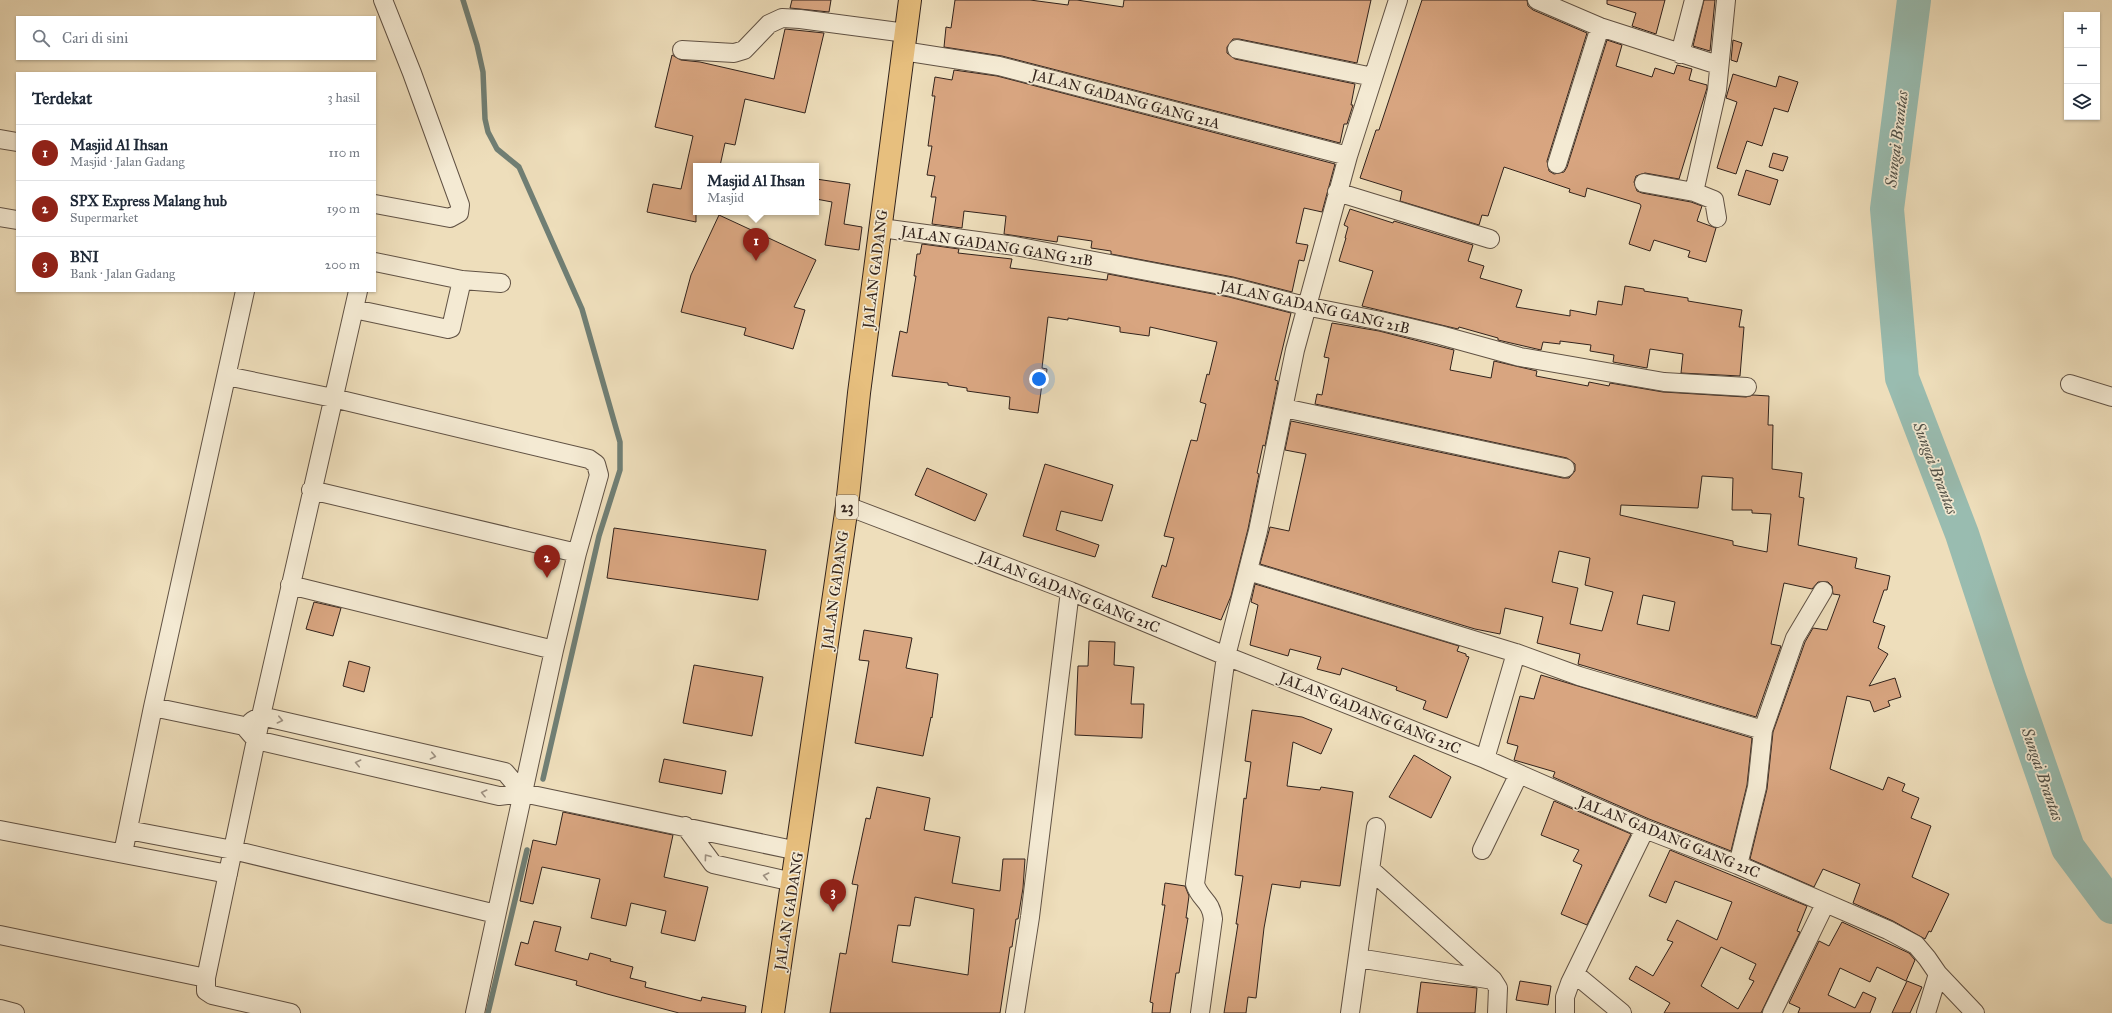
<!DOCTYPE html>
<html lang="id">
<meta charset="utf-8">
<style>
:root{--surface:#fff;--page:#f2f2f3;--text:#1f2937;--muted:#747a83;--line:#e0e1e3;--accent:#8f2418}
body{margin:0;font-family:"IM FELL Great Primer",serif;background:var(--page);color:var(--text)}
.controls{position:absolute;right:12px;top:12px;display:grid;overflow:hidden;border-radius:0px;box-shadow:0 1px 3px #0004}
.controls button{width:36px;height:36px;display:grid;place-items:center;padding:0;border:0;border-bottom:1px solid var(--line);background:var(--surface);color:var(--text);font:20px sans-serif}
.you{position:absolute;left:1039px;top:379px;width:14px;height:14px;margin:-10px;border:3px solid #fff;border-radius:50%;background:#1a73e8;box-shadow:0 0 0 6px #1a73e833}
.badge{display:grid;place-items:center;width:26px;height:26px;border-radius:50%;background:var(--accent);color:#fff;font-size:13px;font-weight:700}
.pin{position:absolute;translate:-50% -33px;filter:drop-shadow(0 1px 2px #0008)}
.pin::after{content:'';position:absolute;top:21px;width:14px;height:12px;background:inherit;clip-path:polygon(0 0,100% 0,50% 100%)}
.popup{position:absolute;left:693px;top:163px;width:126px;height:52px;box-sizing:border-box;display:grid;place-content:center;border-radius:0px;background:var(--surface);filter:drop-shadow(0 1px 3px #0005);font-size:13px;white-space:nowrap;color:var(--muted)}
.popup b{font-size:15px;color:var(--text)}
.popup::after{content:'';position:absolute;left:50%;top:100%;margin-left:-8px;border:8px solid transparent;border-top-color:var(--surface)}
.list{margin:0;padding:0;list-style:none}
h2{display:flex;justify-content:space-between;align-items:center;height:52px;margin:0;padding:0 16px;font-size:17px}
h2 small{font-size:13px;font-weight:400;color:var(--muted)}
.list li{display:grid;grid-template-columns:26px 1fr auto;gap:12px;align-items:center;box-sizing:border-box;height:56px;padding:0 16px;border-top:1px solid var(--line)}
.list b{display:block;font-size:15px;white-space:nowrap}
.list p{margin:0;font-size:13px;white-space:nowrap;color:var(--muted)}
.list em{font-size:13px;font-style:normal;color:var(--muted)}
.icon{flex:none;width:22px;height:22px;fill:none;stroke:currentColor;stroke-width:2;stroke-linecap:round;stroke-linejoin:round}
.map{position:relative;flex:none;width:2112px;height:1013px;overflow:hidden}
.search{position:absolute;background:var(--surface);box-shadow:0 1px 3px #0004;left:16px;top:16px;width:360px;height:44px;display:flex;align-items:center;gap:10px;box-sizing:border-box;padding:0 14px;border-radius:0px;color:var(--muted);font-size:15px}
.panel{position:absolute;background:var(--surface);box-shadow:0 1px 3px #0004;left:16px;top:72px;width:360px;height:220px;border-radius:0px}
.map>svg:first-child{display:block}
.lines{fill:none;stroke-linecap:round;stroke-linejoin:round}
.stream{stroke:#707f75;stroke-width:5.5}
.river{stroke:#99bcb0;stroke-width:34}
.building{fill:#d8a580;stroke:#32231c;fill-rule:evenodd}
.street-casing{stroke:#615244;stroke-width:20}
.highway-casing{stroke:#32231c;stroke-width:24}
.street{stroke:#f4ead3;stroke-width:18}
.highway{stroke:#e7bf7e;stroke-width:22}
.oneway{stroke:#9d9081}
.labels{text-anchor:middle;stroke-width:3.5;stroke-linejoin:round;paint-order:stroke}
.shield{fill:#f4ead3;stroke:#6c5f53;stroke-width:1}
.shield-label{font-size:14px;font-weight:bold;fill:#32231c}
.street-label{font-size:15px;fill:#32231c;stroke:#f4ead3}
.water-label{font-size:16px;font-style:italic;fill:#515148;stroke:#f4ead3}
</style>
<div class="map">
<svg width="2112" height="1013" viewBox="0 0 2112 1013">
<rect width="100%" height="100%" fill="#eedebb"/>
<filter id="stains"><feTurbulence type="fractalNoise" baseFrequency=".005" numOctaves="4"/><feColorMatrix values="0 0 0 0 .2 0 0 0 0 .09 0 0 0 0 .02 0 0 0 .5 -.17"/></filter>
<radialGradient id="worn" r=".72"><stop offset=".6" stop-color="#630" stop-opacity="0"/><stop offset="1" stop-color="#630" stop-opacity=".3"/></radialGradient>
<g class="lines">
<path class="stream" d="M 463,0 L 477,45 L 483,72 L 485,119 L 488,132 L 497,149 L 519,167 L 582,309 L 620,442 L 620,470 L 599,536 L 543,779
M 488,1013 L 527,850"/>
<path class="river" d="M 1914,0 L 1887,209 L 1902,378 L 1962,534 L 2009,677 L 2068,848 L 2112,907"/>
</g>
<path class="building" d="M 792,0 L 831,0 L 829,12 L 790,8 Z
M 955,0 L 1030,0 L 1068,5 L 1069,0 L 1077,0 L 1123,7 L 1124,0 L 1371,0 L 1357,63 L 1239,39 L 1233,39 L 1227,47 L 1227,53 L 1235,59 L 1355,84 L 1351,105 L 1353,105 L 1347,124 L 1344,124 L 1340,143 L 1002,56 L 944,47 L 946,27 L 951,28 Z
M 1422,0 L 1527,0 L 1528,6 L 1533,10 L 1587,33 L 1547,161 L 1549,171 L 1554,174 L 1564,172 L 1567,167 L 1607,40 L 1622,45 L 1616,66 L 1652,77 L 1655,68 L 1674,74 L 1677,65 L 1692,69 L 1689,80 L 1707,85 L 1707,88 L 1679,179 L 1645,173 L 1636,176 L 1634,182 L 1637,191 L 1642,193 L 1691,202 L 1702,206 L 1697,221 L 1716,228 L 1706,262 L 1688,257 L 1690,251 L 1654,240 L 1650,251 L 1629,244 L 1641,206 L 1640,204 L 1587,188 L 1585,197 L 1569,192 L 1570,189 L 1504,167 L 1488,216 L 1482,215 L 1479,225 L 1400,201 L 1402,191 L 1360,178 L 1376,130 L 1379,130 Z
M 1607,0 L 1665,0 L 1656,34 L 1632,26 L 1636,13 L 1607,4 Z
M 1704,0 L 1715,0 L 1710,51 L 1693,46 Z
M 785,29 L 824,33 L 805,113 L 745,99 L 735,145 L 725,143 L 720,166 L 696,166 L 696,222 L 647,212 L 653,184 L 681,189 L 693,136 L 655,127 L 672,55 L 681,60 L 700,62 L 774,79 Z
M 1733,40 L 1742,43 L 1737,62 L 1731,60 Z
M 954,70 L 997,76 L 1335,164 L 1322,212 L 1304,208 L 1296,243 L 1308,245 L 1304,261 L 1299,260 L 1292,292 L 1233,277 L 1111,254 L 1111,251 L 1091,248 L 1092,241 L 1058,236 L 1057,242 L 1004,234 L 1006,216 L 964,211 L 962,228 L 932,224 L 936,197 L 931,197 L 935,176 L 927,175 L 932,146 L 928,146 L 935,96 L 932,96 L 935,77 L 952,80 Z
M 1733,74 L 1776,87 L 1779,76 L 1798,82 L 1788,112 L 1774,108 L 1762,146 L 1747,141 L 1736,174 L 1717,168 L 1737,102 L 1726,98 Z
M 1773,153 L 1788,157 L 1783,171 L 1769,167 Z
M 1746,170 L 1778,180 L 1770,205 L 1738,195 Z
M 816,179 L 850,184 L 844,224 L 862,227 L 859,250 L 825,245 L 832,202 L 816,199 Z
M 1350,209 L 1393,223 L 1394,221 L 1473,245 L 1468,261 L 1484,266 L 1480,278 L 1522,290 L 1516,307 L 1570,316 L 1570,310 L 1596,315 L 1598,301 L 1622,305 L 1625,286 L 1644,289 L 1644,291 L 1688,298 L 1688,301 L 1742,310 L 1739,327 L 1744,327 L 1740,376 L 1681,373 L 1683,354 L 1650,349 L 1647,368 L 1613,362 L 1614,355 L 1590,351 L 1591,345 L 1560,341 L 1560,344 L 1543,342 L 1541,350 L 1498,340 L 1498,338 L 1459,327 L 1458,329 L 1362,306 L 1373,271 L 1339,261 L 1346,238 L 1345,238 L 1348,227 L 1344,225 Z
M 719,215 L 816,260 L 794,307 L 805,310 L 793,349 L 744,335 L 746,328 L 681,312 L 691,275 Z
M 922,244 L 959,249 L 958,253 L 1012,259 L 1010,268 L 1107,280 L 1108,274 L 1229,297 L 1291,313 L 1275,380 L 1278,381 L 1265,446 L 1263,445 L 1257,473 L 1259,474 L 1248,529 L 1231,596 L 1221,620 L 1152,597 L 1162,565 L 1166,567 L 1174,538 L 1164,536 L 1191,440 L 1197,441 L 1206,404 L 1200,402 L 1207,374 L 1209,375 L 1217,342 L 1150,327 L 1149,336 L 1120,332 L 1120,327 L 1068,318 L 1068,320 L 1048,317 L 1042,368 L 1047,369 L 1045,385 L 1042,384 L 1038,413 L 1009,409 L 1010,397 L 967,391 L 967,388 L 948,385 L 948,383 L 892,376 L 900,331 L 907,333 L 916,276 L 914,276 L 917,254 L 920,254 Z
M 1332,323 L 1379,331 L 1454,350 L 1450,370 L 1491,378 L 1494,361 L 1537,371 L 1536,376 L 1588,386 L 1589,382 L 1609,386 L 1610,383 L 1663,392 L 1746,397 L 1753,395 L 1769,396 L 1768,425 L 1773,425 L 1772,469 L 1802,473 L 1799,497 L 1804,498 L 1798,545 L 1857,558 L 1855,568 L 1890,576 L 1887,590 L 1884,590 L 1873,622 L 1885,626 L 1878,648 L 1888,654 L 1869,686 L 1895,678 L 1901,697 L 1888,701 L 1890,706 L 1874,712 L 1870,701 L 1847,696 L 1830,769 L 1883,790 L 1888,777 L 1905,784 L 1902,791 L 1919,798 L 1911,818 L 1931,826 L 1912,877 L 1949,894 L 1931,932 L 1929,931 L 1925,939 L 1893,921 L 1853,903 L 1860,884 L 1823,869 L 1814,887 L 1750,859 L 1767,789 L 1773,732 L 1805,642 L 1813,628 L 1827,630 L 1840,595 L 1833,594 L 1832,586 L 1828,582 L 1818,582 L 1812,589 L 1784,583 L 1771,644 L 1781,646 L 1756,717 L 1578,664 L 1580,654 L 1537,643 L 1543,617 L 1505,608 L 1500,634 L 1475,629 L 1260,564 L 1270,527 L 1289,531 L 1306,454 L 1285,450 L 1291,421 L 1563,478 L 1569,478 L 1575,471 L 1575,464 L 1567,458 L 1315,404 L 1317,394 L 1322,395 L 1329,358 L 1324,357 ZM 1702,476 L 1733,478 L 1732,510 L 1752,510 L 1752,513 L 1771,514 L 1767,552 L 1733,545 L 1733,541 L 1620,515 L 1621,505 L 1698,508 ZM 1559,551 L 1590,558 L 1585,585 L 1613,592 L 1602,631 L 1570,624 L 1578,588 L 1552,582 ZM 1643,595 L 1675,602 L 1669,631 L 1637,624 Z
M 1045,464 L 1113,485 L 1102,521 L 1061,511 L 1056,530 L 1099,545 L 1095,557 L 1023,536 Z
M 927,468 L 987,494 L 975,521 L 915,495 Z
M 614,528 L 766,550 L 758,600 L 607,578 Z
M 1255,584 L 1459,646 L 1457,651 L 1466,654 L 1466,656 L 1469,657 L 1447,718 L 1423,709 L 1426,701 L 1396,690 L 1397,687 L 1342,668 L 1340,675 L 1317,669 L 1321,657 L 1290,649 L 1288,656 L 1250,645 L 1258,605 L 1251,602 Z
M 314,602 L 341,608 L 333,636 L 306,629 Z
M 864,630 L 912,638 L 906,668 L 938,674 L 932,718 L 931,717 L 923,756 L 855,743 L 869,661 L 859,660 Z
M 1089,641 L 1115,642 L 1114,665 L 1134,667 L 1131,704 L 1144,704 L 1142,738 L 1075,735 L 1078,666 L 1088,666 Z
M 349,661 L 370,667 L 364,692 L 343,686 Z
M 694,665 L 763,677 L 752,736 L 683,723 Z
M 1541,675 L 1752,738 L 1747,785 L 1731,851 L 1649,819 L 1553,777 L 1555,772 L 1514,760 L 1518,746 L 1507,743 L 1520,696 L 1534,699 Z
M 1252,710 L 1302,717 L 1332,729 L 1321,754 L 1293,742 L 1287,786 L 1320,790 L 1321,787 L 1353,792 L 1340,886 L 1301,881 L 1300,888 L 1272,884 L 1264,928 L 1256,998 L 1248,997 L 1246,1013 L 1224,1013 L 1238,924 L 1236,924 L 1243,876 L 1235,875 L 1244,798 L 1246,799 L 1251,762 L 1245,761 Z
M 1414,755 L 1451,777 L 1431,818 L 1389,797 Z
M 664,759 L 726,771 L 722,794 L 659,782 Z
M 877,787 L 930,798 L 924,830 L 960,837 L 952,883 L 1000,891 L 1003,859 L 1025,859 L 1023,888 L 1018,919 L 1016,919 L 1012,947 L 1010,947 L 1000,1013 L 830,1013 L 840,953 L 846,954 L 858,885 L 852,884 L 866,818 L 870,819 ZM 915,897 L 974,909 L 968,975 L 892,962 L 898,925 L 910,926 Z
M 1554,801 L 1631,834 L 1587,925 L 1561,914 L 1582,865 L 1573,861 L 1579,850 L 1541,835 Z
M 563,812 L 673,835 L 664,877 L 708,887 L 695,941 L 661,933 L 666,911 L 631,903 L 626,926 L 591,918 L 600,879 L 542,867 L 533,904 L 520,901 L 533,840 L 556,845 Z
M 1670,850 L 1807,906 L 1797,931 L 1800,932 L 1761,1013 L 1664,1013 L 1670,1003 L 1629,979 L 1636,966 L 1653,976 L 1673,942 L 1667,940 L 1677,920 L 1717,940 L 1732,902 L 1675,881 L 1666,903 L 1649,896 ZM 1721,947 L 1756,964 L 1749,979 L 1754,981 L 1738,1009 L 1701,986 Z
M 1165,883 L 1185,886 L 1189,896 L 1186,918 L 1188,918 L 1179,973 L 1176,973 L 1170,1013 L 1152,1013 L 1153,1003 L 1150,1002 L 1165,905 L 1162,905 Z
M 534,921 L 561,927 L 555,951 L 588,960 L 590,953 L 611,959 L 610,961 L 633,967 L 630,978 L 646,982 L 645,987 L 701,1001 L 702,997 L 746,1006 L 745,1013 L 679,1013 L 607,994 L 576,985 L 577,981 L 515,965 L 521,942 L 528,944 Z
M 1842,922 L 1909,953 L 1915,960 L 1906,981 L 1877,967 L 1870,982 L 1840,968 L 1828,995 L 1855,1008 L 1863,992 L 1876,998 L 1870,1013 L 1798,1013 L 1800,1008 L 1789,1003 L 1819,941 L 1829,946 Z
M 1520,981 L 1551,986 L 1548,1005 L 1516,1000 Z
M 1907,981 L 1922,987 L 1910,1013 L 1892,1013 Z
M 1421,982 L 1477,988 L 1475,1013 L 1417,1013 Z"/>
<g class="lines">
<g class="street-casing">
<path id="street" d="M 1537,0 L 1600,27 L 1718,65
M 1237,49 L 1373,77
M 682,50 L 734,53 L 744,50 L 769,24 L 782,18 L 800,19 L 906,33
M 903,51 L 999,66 L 1348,156
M 1680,54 L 1694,0
M 0,139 L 17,142
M 1557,164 L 1600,27
M 1644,183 L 1694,192
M 1337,192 L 1490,239
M 375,204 L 450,218 L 459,213 L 460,205 L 412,73 L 383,0
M 0,217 L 17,220
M 1717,218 L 1714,200 L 1694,192 L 1717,90 L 1726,0
M 881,228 L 1015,246 L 1231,287 L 1305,306 L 1381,321 L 1440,335 L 1520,357 L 1664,382 L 1747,387
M 375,262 L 462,280 L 501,283
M 354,309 L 448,329 L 451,328 L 462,280
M 227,376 L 333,398 L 589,459 L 596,464 L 599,475 L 577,553 L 554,650 L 475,1013
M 2070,384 L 2112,397
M 1284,408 L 1565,468
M 311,490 L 577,553
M 847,506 L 1070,591 L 1226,656 L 1485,759 L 1645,829 L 1738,865 L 1888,930 L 1916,945 L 1927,958 L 1938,974 L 1975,1013
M 1248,571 L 1516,653 L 1579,676 L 1763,730
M 290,585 L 554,650
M 153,707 L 244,726 L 256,740 L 499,796 L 523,793 L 798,851
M 252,721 L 261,716 L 505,772 L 523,793
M 1485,759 L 1516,653
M 685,826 L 713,864 L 793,882
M 0,830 L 228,874
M 128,830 L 233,850 L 496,914
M 1482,850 L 1519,774
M 123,853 L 153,707 L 245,291
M 1738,865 L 1757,787 L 1763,730 L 1795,638 L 1823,591
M 1370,869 L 1493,980 L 1498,988 L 1497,1013
M 0,935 L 206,978
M 1358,958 L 1493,980
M 1575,974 L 1622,1013
M 0,1009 L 15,1013
M 291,1013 L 212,995 L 206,991 L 206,978 L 261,716 L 358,291
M 1015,1013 L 1030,917 L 1070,591
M 1200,1013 L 1213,919 C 1211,900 1200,900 1195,884 L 1226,656 L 1258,531 L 1295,350 L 1348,156 L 1398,0
M 1350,1013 L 1376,827
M 1565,1013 L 1565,997 L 1570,983 L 1645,829
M 1772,1013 L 1825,904
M 1926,1013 L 1938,974"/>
</g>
<g class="highway-casing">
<path id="highway" d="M 773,1013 L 847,506 L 859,393 L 910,0"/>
</g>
<use href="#street" class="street"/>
<use href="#highway" class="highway"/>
</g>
<defs><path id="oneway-chevron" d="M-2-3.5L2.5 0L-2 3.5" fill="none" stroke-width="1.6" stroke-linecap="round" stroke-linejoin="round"/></defs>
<g class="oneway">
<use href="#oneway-chevron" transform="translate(280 720) rotate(13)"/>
<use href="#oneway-chevron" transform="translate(433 756) rotate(12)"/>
<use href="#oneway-chevron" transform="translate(358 763) rotate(-167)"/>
<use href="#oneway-chevron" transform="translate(484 793) rotate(-166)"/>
<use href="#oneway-chevron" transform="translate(707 857) rotate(-126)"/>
<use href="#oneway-chevron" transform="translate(766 876) rotate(-168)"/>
</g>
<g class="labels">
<rect class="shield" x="836" y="495" width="22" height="24" rx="3"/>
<g class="shield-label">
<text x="847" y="512">23</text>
</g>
<g class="street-label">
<text transform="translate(1126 99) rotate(15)" y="5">JALAN GADANG GANG 21A</text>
<text transform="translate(997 246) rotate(9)" y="5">JALAN GADANG GANG 21B</text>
<text transform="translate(875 269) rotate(-83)" y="5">JALAN GADANG</text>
<text transform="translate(1315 307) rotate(13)" y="5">JALAN GADANG GANG 21B</text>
<text transform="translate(835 590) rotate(-82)" y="5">JALAN GADANG</text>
<text transform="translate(1069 592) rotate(22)" y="5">JALAN GADANG GANG 21C</text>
<text transform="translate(1370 713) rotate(22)" y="5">JALAN GADANG GANG 21C</text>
<text transform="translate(1669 837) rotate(22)" y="5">JALAN GADANG GANG 21C</text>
<text transform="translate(789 911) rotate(-81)" y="5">JALAN GADANG</text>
</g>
<g class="water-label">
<text transform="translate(1896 139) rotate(-83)" y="6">Sungai Brantas</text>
<text transform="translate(1936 468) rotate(69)" y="6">Sungai Brantas</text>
<text transform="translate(2043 774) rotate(71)" y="6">Sungai Brantas</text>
</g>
</g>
<rect width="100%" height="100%" filter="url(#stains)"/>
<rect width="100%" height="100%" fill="url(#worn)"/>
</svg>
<div class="controls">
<button>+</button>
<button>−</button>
<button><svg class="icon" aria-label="layers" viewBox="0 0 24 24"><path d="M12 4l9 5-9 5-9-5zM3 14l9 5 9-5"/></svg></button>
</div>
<div class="you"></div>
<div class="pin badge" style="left:756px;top:261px">1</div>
<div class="popup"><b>Masjid Al Ihsan</b>Masjid</div>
<div class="pin badge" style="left:547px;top:578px">2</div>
<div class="pin badge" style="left:833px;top:912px">3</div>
<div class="search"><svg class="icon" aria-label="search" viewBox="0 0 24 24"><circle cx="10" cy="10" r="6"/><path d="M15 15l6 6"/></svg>Cari di sini</div>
<section class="panel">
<h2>Terdekat<small>3 hasil</small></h2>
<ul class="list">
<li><span class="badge">1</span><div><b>Masjid Al Ihsan</b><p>Masjid · Jalan Gadang</p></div><em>110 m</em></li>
<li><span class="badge">2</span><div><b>SPX Express Malang hub</b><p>Supermarket</p></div><em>190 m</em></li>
<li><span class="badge">3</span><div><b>BNI</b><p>Bank · Jalan Gadang</p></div><em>200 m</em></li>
</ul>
</section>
</div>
